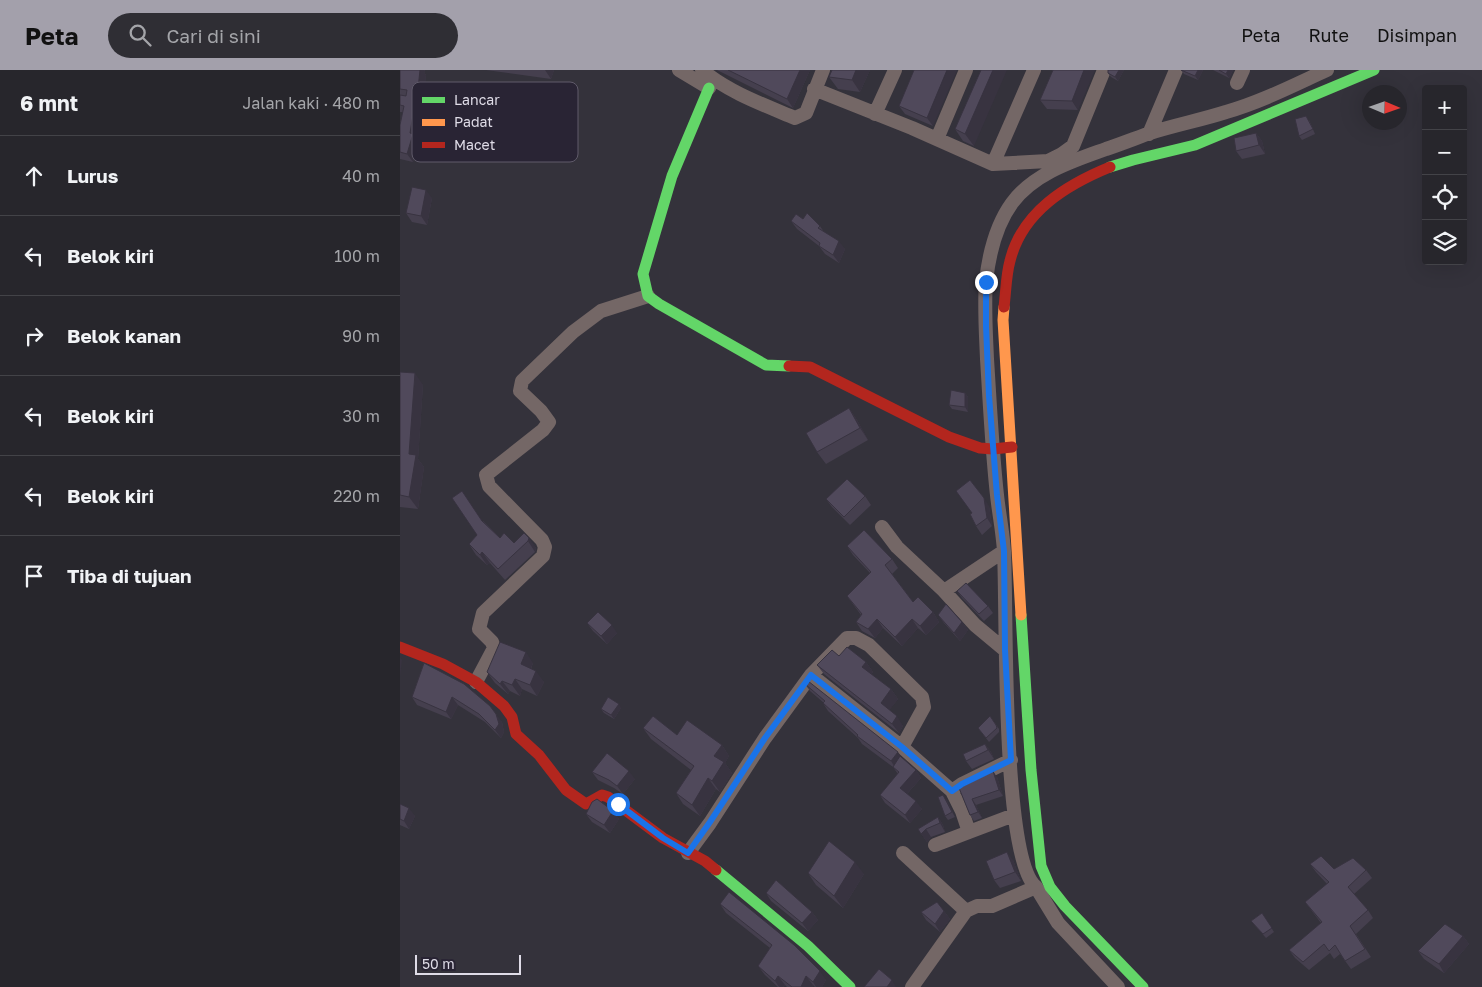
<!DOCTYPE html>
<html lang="id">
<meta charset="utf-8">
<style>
:root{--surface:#27262c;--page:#2f2e34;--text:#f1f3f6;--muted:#a4a5a9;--line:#434348;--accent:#a3a0ab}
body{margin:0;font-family:"Golos Text",sans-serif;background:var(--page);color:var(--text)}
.controls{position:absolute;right:15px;top:15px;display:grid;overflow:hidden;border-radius:5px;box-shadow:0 5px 20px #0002}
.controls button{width:45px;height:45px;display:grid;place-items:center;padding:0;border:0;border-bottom:1px solid var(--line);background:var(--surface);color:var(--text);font:25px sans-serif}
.compass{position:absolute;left:962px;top:15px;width:45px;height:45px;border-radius:50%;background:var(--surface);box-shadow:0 5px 20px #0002;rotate:92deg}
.scale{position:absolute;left:15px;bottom:12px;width:106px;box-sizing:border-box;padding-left:5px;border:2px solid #dfdce7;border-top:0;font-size:14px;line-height:18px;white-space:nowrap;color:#dfdce7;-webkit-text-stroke:4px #292434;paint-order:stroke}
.stop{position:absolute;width:15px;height:15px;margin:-11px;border:4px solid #1a73e8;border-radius:50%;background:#fff}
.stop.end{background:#1a73e8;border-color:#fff;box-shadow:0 1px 5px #0008}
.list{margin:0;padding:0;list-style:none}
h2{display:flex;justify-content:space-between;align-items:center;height:65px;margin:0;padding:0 20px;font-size:21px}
h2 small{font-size:16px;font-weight:400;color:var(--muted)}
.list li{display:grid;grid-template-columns:32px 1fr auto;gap:15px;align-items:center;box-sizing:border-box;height:80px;padding:0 20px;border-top:1px solid var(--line)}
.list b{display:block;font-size:19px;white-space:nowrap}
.list em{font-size:16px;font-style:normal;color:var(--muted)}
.icon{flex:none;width:28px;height:28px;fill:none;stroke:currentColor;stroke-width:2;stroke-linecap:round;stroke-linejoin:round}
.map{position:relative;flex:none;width:1082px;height:917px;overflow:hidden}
header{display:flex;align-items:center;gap:30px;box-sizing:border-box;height:70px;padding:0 25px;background:var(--accent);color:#111}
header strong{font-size:24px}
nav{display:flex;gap:28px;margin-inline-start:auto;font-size:18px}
.search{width:350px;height:45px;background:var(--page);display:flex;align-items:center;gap:12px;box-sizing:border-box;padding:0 18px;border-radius:28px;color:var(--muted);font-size:19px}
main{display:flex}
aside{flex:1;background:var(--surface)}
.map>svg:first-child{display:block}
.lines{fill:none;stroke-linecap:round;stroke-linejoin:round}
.street{stroke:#746766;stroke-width:14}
.fast{stroke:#63d668;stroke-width:11}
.slow{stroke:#ff974d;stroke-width:11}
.jam{stroke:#b3261e;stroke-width:11}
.wall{fill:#453f4e}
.shaded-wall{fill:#383340}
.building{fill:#50495b;stroke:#383340}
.route{stroke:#1a73e8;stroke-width:6}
.key{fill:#292434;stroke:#605b6a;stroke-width:1}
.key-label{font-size:14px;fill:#dfdce7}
</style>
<header>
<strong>Peta</strong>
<div class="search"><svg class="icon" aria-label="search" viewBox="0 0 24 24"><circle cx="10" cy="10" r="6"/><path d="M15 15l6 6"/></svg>Cari di sini</div>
<nav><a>Peta</a><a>Rute</a><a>Disimpan</a></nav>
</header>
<main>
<aside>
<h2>6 mnt<small>Jalan kaki · 480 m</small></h2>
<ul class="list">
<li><svg class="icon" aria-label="ahead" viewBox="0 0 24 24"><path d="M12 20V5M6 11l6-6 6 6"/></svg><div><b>Lurus</b></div><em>40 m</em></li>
<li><svg class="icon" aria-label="left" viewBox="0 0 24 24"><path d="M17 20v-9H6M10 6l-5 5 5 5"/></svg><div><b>Belok kiri</b></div><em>100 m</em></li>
<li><svg class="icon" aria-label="right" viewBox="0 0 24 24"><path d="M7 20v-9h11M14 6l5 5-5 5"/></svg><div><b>Belok kanan</b></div><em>90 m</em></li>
<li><svg class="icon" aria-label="left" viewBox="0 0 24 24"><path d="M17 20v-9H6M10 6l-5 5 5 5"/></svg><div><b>Belok kiri</b></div><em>30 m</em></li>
<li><svg class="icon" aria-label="left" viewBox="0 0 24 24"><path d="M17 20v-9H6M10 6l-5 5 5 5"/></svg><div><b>Belok kiri</b></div><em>220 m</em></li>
<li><svg class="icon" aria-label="arrive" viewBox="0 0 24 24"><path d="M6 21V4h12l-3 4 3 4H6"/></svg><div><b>Tiba di tujuan</b></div></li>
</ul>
</aside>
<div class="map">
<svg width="1082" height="917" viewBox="0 0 1082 917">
<rect width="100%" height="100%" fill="#34323b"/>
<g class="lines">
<path class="street" d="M 279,0 L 309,18 L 312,10
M 302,0 C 328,22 364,35 395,48 L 406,43 L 423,0
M 837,13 L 843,0
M 414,19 L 512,58 L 593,94 L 648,91 L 662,84 L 673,76 L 704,0
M 475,44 L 495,0
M 749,64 L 776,0
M 537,69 L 566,0
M 593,94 L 634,0
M 482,457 L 497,477 L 544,521 L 575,555 L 605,580
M 544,521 L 604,481
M 411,605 L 502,677 L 552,721
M 76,612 L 94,578 L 92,572 L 79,559 L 83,543 L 143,486 L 145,477 L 142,470 L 89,416 L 86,405 L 143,360 L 149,352 L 141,341 L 120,321 L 122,311 L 173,262 L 201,241 L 248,226
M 611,690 L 562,714 L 552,721 L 562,741 L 569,762 L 614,745
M 535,775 L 569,762
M 288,783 L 310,753 L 365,668 L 411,605 L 447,568 L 456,568 L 469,575 L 522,627 L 524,637 L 502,677
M 503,783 L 566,841
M 512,917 L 566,841 L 577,836 L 592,836 L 636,817
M 718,917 L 658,853 L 636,817 C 601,788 607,537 604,482 C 603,463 599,444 597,425 C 592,380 590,335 587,289 C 586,264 584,237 586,211 C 589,184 596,155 612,133 C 634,103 673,91 706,79 C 721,74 736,68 750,63 C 775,55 801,50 826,42 C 861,32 894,15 927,0"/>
<path class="fast" d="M 309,18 L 272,106 L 243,204 L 248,226 L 259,234 L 366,295 L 389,296
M 710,97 L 733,90 L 795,75 L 974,0
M 621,545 L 631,700 L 641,796 L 650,817 L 665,836 L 743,917
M 316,800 L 408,876 L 450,917"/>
<path class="slow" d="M 604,237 L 603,250 L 621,545"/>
<path class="jam" d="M 604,237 C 606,221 606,205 610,191 C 622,142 666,115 710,97
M 389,296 L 410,297 L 549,367 L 580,378 L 593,379 L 612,377
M 0,577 L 43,594 L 76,612 L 104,636 L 112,647 L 116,664 L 139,685 L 166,720 L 186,734 L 202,725 L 208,727 L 263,768 L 305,791 L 316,800"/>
</g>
<path class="wall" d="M 0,0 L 25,0 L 24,2 L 26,5 L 23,30 L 35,32 L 41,40 L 39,52 L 20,47 L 16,69 L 18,72 L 13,92 L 0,89 L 0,55 L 3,42 L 0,42 Z
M 86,0 L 154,0 L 151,9 Z
M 317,0 L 410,0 L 393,38 Z
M 432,0 L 470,0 L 460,22 L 438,19 L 429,7 Z
M 514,0 L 533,56 L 505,44 L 499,36 Z
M 581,0 L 574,76 L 563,71 L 555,59 Z
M 653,0 L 678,40 L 647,39 L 640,30 Z
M 708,0 L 724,0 L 718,11 L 711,7 L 708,3 Z
M 781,0 L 803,0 L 798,10 L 784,4 Z
M 813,0 L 833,0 L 829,8 Z
M 909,50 L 915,64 L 902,70 L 899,66 Z
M 856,63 L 862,71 L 865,84 L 842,89 L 836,81 Z
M 32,128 L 27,155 L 12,152 L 6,143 Z
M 403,149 L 420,156 L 424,162 L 445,179 L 439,193 L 425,184 L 419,176 L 397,159 L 391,151 Z
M 0,302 L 23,315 L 18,389 L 24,397 L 18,439 L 0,437 Z
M 565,323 L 568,327 L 568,342 L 552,339 L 549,335 Z
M 449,338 L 457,350 L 468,370 L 426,394 L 417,382 Z
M 465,426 L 471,435 L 450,455 L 432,437 L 426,429 Z
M 589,436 L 592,456 L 582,465 L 576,456 Z
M 83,451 L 100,468 L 114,473 L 124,463 L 136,478 L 135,482 L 105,510 L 90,493 L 87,495 L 76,485 L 69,474 L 77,465 Z
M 447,476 L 492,489 L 498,498 L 492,504 L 513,532 L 533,542 L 539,552 L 526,565 L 518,558 L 502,576 L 483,558 L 475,568 L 462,561 L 456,552 L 461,545 L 447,526 L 470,503 L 453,485 Z
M 557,521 L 588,536 L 593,543 L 584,551 L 562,528 Z
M 538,545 L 562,552 L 568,560 L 560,571 L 544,553 Z
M 187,553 L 217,563 L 207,574 L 193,561 Z
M 439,586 L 466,592 L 473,602 L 471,604 L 491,619 L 498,629 L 489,640 L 503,656 L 499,663 L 424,604 L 417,595 Z
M 24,593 L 102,652 L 104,662 L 101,668 L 85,652 L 58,635 L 51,649 L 17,635 L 12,627 Z
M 133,593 L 131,599 L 144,612 L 137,626 L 122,619 L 120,626 L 110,621 L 108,624 L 95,613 L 87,602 Z
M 405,614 L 502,688 L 516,700 L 521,708 L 507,724 L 522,739 L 510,753 L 485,733 L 480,725 L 498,704 L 493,697 L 462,674 L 458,668 L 428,641 L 423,633 L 424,633 L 410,621 Z
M 221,638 L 214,649 L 204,643 L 201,639 Z
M 590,646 L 599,659 L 599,662 L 589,672 L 578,658 Z
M 243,658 L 322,675 L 329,686 L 325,693 L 332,703 L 320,722 L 316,719 L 300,746 L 283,734 L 276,723 L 291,700 L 251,669 Z
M 585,674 L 591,682 L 594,689 L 572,699 L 566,691 Z
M 192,702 L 235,709 L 223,724 L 214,718 L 198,710 Z
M 597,707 L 603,726 L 576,735 L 582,748 L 574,751 L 570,745 L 559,718 Z
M 546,729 L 555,747 L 548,750 L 545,746 Z
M 0,734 L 15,746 L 9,759 L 0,755 Z
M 213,741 L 219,749 L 210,763 L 192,752 L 186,744 Z
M 538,747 L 543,755 L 545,762 L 531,767 L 527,772 L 518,759 Z
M 613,790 L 621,811 L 600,818 L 594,810 Z
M 910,794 L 934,799 L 966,800 L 972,808 L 954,824 L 968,840 L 973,848 L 956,864 L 971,887 L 951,899 L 940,884 L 934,889 L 930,883 L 909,900 L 895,888 L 889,880 L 921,853 L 905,832 L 927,814 L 916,802 Z
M 408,803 L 464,804 L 443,838 L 416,815 Z
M 366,823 L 412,842 L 418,850 L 408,861 L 371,831 Z
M 320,834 L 426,910 L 422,917 L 415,917 L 413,915 L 412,917 L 387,917 L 385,915 L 383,917 L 378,917 L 365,905 L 358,896 L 370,878 L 326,843 Z
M 544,841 L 550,849 L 540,862 L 526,850 L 521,842 Z
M 862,843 L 874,862 L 866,868 L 851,851 Z
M 1063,866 L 1069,874 L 1044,903 L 1024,889 L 1018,881 Z"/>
<path class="shaded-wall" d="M 20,0 L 25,0 L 24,2 L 26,5 L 23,37 L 17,28 Z
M 145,0 L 154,0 L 151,9 Z
M 400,0 L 410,0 L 393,38 L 387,29 Z
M 456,0 L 470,0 L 460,22 L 452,10 Z
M 547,0 L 557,0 L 533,56 L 527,48 Z
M 593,0 L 607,0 L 574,76 L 565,64 Z
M 684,0 L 695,0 L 678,40 L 672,31 Z
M 719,0 L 724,0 L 718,11 L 715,7 Z
M 798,0 L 803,0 L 798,10 L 795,6 Z
M 828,0 L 833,0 L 829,8 L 826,4 Z
M 35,32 L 41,40 L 39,52 L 33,44 Z
M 14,39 L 20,47 L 16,69 L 18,72 L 13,92 L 7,84 L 10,63 Z
M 856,63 L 862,71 L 865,84 L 859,75 Z
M 26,120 L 32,128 L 27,155 L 21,146 Z
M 439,171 L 445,179 L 439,193 L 433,185 Z
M 15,303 L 23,315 L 18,389 L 24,397 L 18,439 L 9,427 L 9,384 Z
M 565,323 L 568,327 L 568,342 L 565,337 Z
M 449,338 L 457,350 L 468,370 L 460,358 Z
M 584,428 L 589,436 L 592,456 L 587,448 Z
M 129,468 L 136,478 L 135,482 L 128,471 Z
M 82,482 L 90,493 L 87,495 L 80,485 Z
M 533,542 L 539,552 L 526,565 L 520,556 Z
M 477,549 L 483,558 L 475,568 L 468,559 Z
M 512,549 L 518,558 L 502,576 L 495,567 Z
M 562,552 L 568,560 L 560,571 L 554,563 Z
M 212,555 L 217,563 L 207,574 L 201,566 Z
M 126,582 L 133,593 L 128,605 L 121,594 Z
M 0,587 L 2,590 L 0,607 Z
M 466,592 L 473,602 L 468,607 L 462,597 Z
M 136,601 L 144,612 L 137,626 L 130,615 Z
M 115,609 L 122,619 L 120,626 L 112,615 Z
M 102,611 L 110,621 L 108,624 L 100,614 Z
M 491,619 L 498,629 L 488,642 L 481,633 Z
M 52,627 L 58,635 L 51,649 L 46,642 Z
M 219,634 L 221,638 L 214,649 L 211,645 Z
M 96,644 L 102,652 L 104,662 L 101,668 L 95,660 Z
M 497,646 L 503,656 L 499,663 L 492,654 Z
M 585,674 L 591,682 L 594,689 L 588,680 Z
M 322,675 L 329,686 L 325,693 L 332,703 L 320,722 L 312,711 L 314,686 Z
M 498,682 L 503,690 L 496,699 L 491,691 Z
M 516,700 L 521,708 L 505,726 L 500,718 Z
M 229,701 L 235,709 L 223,724 L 217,716 Z
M 593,701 L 597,707 L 603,726 L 599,720 Z
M 308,708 L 316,719 L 300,746 L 292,735 Z
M 543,725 L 546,729 L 555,747 L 552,742 Z
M 572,729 L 576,735 L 582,748 L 578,742 Z
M 516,731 L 522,739 L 510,753 L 505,745 Z
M 9,738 L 15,746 L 9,759 L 4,751 Z
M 213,741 L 219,749 L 210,763 L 204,755 Z
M 538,747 L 543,755 L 545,762 L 540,753 Z
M 526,759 L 531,767 L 527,772 L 521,764 Z
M 607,782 L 613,790 L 621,811 L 615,802 Z
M 455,792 L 464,804 L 443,838 L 434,826 Z
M 544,841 L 550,849 L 540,862 L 535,854 Z
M 412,842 L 418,850 L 408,861 L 402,853 Z
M 1063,866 L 1069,874 L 1044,903 L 1039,894 Z
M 420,901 L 426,910 L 422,917 L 416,917 L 413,912 Z
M 378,906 L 385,915 L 383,917 L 379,917 L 375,911 Z
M 406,906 L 413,915 L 412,917 L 401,917 Z
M 492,910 L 496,917 L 487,917 Z"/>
<path class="building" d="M 0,0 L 20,0 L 17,28 L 35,32 L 33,44 L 14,39 L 10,63 L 13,64 L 7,84 L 0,82 L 0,55 L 4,36 L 0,35 L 0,25 L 6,26 L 7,20 L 0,19 Z
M 328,0 L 400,0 L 387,29 Z
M 432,0 L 456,0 L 452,10 L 429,7 Z
M 514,0 L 547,0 L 527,48 L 499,36 Z
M 581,0 L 593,0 L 565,64 L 555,59 Z
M 653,0 L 684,0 L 672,31 L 640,30 Z
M 708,0 L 719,0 L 715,7 L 708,3 Z
M 781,0 L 798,0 L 795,6 Z
M 819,0 L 828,0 L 826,4 Z
M 906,46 L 913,59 L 899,66 L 895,49 Z
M 856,63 L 859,75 L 836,81 L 834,68 Z
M 12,117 L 26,120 L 21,146 L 6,143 Z
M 407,143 L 420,156 L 418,158 L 439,171 L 433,185 L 419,176 L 420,173 L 391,151 L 396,144 L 403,149 Z
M 0,302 L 15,303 L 9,384 L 16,385 L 9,427 L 0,425 Z
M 551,320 L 565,323 L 565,337 L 549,335 Z
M 449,338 L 460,358 L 417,382 L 406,363 Z
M 447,409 L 465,426 L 444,447 L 426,429 Z
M 570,410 L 584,428 L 587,448 L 576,456 L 570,444 L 572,443 L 556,421 Z
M 62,421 L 82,451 L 100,468 L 104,463 L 114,473 L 124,463 L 129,468 L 128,471 L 98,499 L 82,482 L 80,485 L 69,474 L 77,465 L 52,428 Z
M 464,460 L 492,489 L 485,495 L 513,532 L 518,527 L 533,542 L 520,556 L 512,549 L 495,567 L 477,549 L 468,559 L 456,552 L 462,544 L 447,526 L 471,502 L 447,476 Z
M 566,513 L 588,536 L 579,544 L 557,521 Z
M 546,534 L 562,552 L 554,563 L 538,545 Z
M 198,542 L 212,555 L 201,566 L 187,553 Z
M 100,572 L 126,582 L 121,594 L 136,601 L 130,615 L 115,609 L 112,615 L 102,611 L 100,614 L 87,602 Z
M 447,577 L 466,592 L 462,597 L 491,619 L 481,633 L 497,646 L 492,654 L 417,595 L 432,580 L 439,586 Z
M 24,593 L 64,614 L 90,636 L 96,644 L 99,654 L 95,660 L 79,644 L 52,627 L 46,642 L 12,627 Z
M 408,611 L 498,682 L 491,691 L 457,666 L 458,665 L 423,633 L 425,631 L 405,614 Z
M 208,627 L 219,634 L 211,645 L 201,639 Z
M 253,646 L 277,665 L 287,650 L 322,675 L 314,686 L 324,692 L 312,711 L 308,708 L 292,735 L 276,723 L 294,696 L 243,658 Z
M 590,646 L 596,655 L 597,658 L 586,668 L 578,658 Z
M 585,674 L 588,680 L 566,691 L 563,684 Z
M 207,683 L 229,701 L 217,716 L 209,710 L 192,702 Z
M 500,686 L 516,700 L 500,718 L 516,731 L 505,745 L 480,725 L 499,702 L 493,697 Z
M 593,701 L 599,720 L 572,729 L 578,742 L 570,745 L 559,718 Z
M 543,725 L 552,742 L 545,746 L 538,727 Z
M 197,729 L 213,741 L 204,755 L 186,744 L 192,732 Z
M 0,734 L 9,738 L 4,751 L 0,749 Z
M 538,747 L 540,753 L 526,759 L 521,764 L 518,759 Z
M 429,771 L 455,792 L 434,826 L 408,803 Z
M 607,782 L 615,802 L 594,810 L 586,791 Z
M 921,786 L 934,799 L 953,788 L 966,800 L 948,817 L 968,840 L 950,856 L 965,879 L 945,891 L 935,875 L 929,881 L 924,874 L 903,892 L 889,880 L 922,852 L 905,832 L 929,812 L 910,794 Z
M 376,810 L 412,842 L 402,853 L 366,823 Z
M 329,822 L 394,875 L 420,901 L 413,912 L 406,906 L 401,917 L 392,917 L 378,906 L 375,911 L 358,896 L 372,875 L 320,834 Z
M 537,832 L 544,841 L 535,854 L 521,842 Z
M 862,843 L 872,858 L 863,864 L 851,851 Z
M 1045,854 L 1063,866 L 1039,894 L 1018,881 Z
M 479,899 L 492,910 L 487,917 L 464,917 Z"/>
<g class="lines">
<path class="route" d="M 218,734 L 263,768 L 288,783 L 310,752 L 365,668 L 411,605 L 502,677 L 552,721 L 562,714 L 611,690 L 605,580 L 604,481 L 597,425 L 589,326 L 586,256 L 586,212"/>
</g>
<rect x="12" y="12" width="166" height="80" rx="8" class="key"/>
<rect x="22" y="27" width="23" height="6" fill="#63d668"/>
<rect x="22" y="49" width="23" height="7" fill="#ff974d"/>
<rect x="22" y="72" width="23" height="6" fill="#b3261e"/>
<g class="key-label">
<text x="54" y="35">Lancar</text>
<text x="54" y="57">Padat</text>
<text x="54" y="80">Macet</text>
</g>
</svg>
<div class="controls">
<button>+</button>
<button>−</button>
<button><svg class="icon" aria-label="locate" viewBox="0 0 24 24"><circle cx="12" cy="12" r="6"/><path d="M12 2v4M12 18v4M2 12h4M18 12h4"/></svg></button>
<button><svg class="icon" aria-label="layers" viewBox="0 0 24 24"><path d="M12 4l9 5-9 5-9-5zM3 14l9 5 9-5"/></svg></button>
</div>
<svg class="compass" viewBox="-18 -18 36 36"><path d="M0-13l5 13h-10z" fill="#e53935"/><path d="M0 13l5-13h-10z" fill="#a4a5a9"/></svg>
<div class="scale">50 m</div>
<div class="stop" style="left:218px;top:734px"></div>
<div class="stop end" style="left:586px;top:212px"></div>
</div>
</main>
